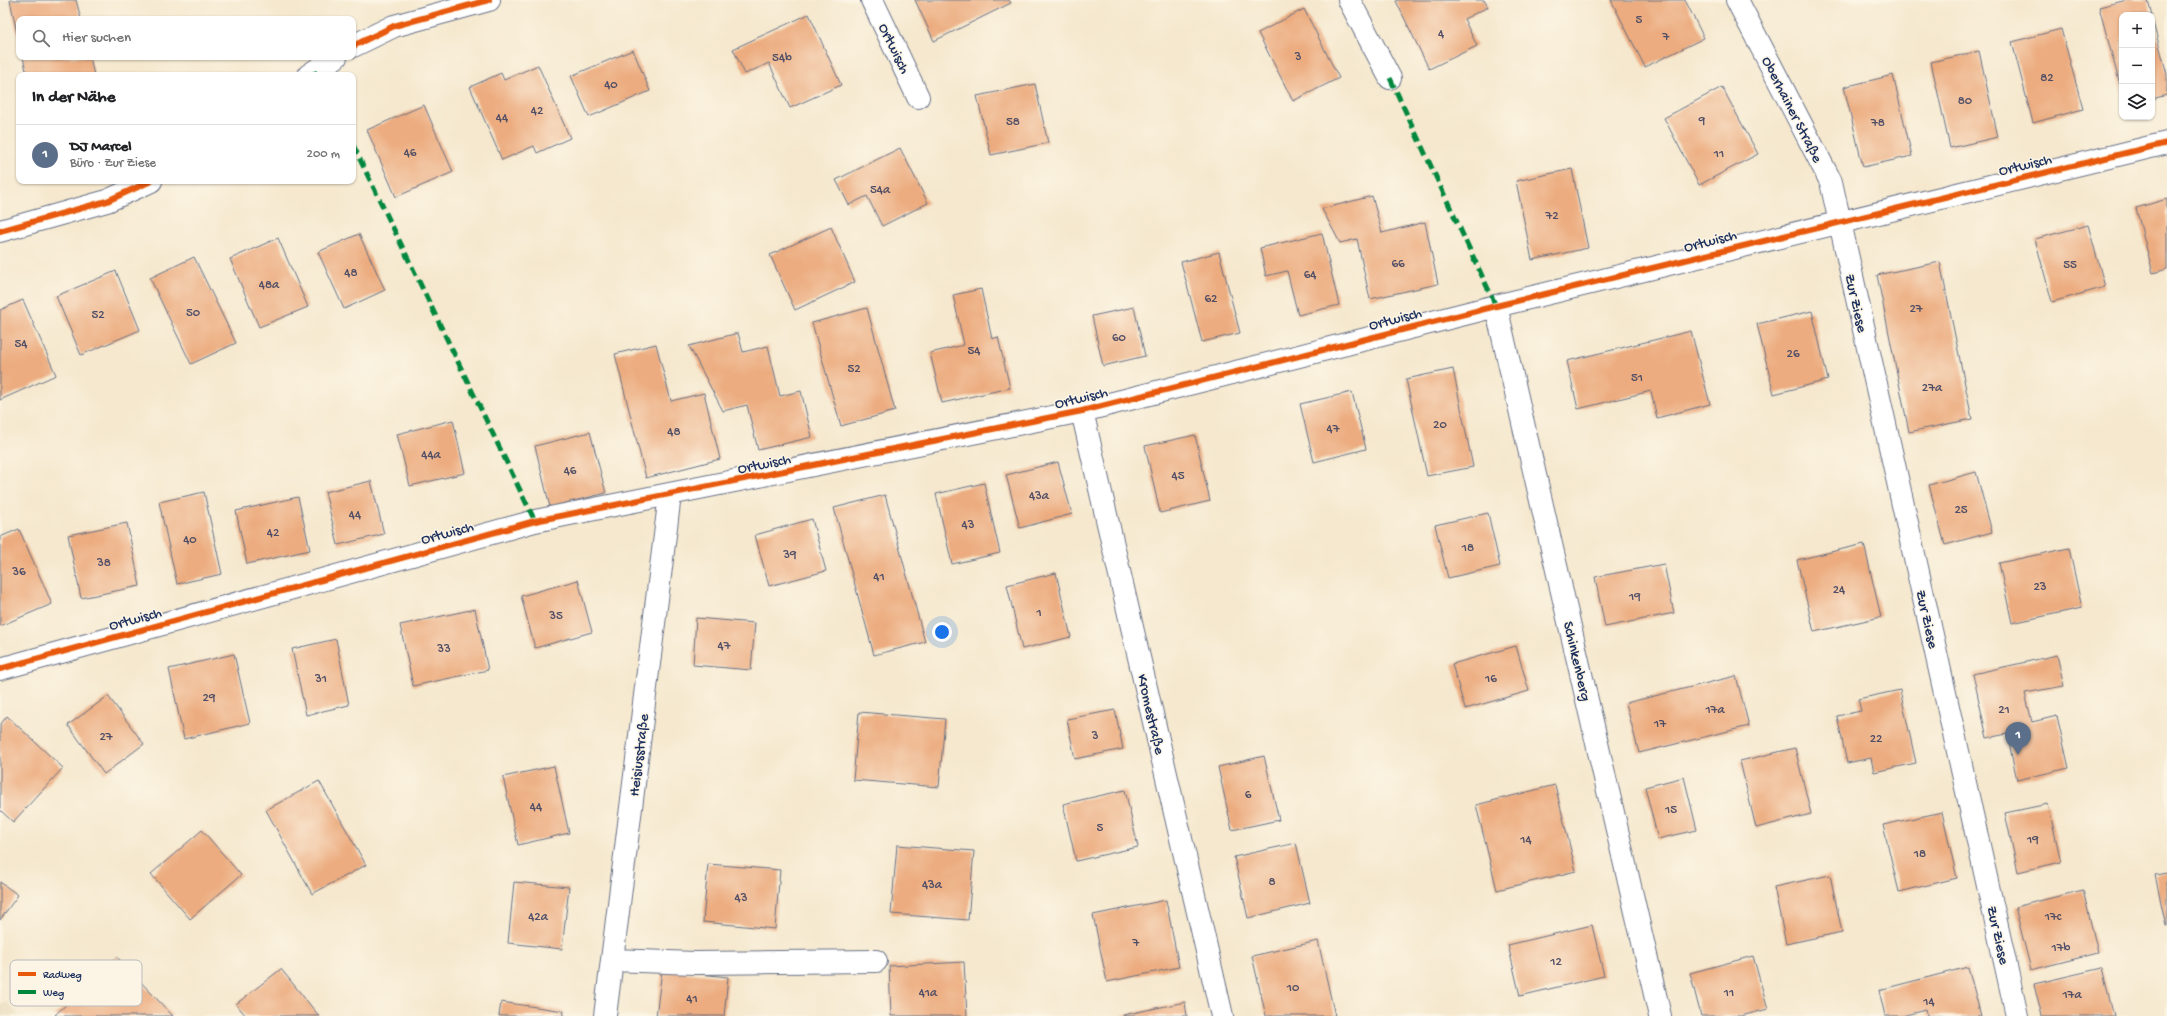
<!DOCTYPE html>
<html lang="de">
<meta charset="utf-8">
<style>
:root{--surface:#fff;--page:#f6f6f6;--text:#202124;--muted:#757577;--line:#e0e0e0;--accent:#b5179e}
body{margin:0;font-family:"Gochi Hand",sans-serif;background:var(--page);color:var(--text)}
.controls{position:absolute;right:12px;top:12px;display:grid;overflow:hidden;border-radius:8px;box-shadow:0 1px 3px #0004}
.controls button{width:36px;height:36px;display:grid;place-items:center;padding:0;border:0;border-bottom:1px solid var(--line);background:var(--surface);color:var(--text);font:20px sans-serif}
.you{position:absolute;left:942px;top:632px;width:14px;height:14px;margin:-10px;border:3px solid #fff;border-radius:50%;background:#1a73e8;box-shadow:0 0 0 6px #1a73e833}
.badge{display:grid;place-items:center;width:26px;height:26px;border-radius:50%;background:var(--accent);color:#fff;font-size:13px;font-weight:700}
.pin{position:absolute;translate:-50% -33px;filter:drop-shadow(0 1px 2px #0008)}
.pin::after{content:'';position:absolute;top:21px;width:14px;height:12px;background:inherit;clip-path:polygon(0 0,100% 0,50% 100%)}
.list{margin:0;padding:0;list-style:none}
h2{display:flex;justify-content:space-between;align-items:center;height:52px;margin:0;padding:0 16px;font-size:17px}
h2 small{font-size:13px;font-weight:400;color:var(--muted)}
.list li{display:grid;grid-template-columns:26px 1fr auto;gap:12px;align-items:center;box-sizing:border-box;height:60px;padding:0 16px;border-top:1px solid var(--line)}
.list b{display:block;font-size:15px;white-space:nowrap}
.list p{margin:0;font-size:13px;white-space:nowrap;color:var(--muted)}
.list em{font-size:13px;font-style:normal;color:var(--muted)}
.icon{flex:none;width:22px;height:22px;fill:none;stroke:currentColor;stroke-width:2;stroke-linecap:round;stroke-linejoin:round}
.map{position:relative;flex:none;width:2167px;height:1016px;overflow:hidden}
.search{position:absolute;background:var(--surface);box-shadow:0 1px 3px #0004;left:16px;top:16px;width:340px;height:44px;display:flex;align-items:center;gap:10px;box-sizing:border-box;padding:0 14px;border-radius:8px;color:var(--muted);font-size:15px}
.panel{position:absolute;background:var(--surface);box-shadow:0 1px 3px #0004;left:16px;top:72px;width:340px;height:112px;border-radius:8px}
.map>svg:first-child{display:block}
.built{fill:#e8daba}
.building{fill:#ecac7f}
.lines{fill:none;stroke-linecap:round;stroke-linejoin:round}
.minor-casing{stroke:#677085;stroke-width:24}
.minor{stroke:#fff;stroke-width:22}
.quiet{stroke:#00873e;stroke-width:5;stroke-dasharray:10 5;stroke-linecap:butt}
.cycleway-casing{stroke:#fcf5e5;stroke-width:8}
.cycleway{stroke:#e8590c;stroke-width:6}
.labels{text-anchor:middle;stroke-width:3;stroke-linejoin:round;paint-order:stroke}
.number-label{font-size:13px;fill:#4f4e66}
.street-label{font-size:15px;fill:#1b2f5e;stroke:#fcf5e5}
.key{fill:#fcf5e5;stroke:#b8babc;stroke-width:1}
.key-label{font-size:11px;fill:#1b2f5e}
</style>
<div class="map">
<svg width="2167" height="1016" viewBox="0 0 2167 1016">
<rect width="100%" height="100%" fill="#fcf5e5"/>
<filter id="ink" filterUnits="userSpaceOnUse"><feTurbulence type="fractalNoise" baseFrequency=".025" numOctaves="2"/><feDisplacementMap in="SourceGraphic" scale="8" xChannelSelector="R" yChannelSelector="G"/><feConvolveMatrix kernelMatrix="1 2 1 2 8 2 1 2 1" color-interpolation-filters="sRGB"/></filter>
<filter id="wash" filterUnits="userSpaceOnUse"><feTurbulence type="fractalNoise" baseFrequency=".012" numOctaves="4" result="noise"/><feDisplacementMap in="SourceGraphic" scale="16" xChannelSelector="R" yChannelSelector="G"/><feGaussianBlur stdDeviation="0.9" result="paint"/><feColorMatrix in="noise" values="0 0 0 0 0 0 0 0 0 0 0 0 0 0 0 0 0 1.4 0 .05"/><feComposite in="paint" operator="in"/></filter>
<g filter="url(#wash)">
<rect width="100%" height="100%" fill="#f5e8ce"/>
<path class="built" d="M 7,1002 L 19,1016 L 0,1016 L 0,1006 Z"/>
<g id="blocks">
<path class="building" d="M 10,0 L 76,0 L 81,19 L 19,19 L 18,38 Z
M 915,0 L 1009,0 L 1011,3 L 934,41 Z
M 1398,0 L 1484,0 L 1488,7 L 1464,19 L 1477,46 L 1429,69 L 1396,1 Z
M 1611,0 L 1685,0 L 1704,38 L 1645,67 Z
M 2127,0 L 2148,0 L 2152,15 L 2122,15 L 2122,92 L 2099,7 Z
M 1304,9 L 1339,78 L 1293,101 L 1258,33 Z
M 809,14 L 841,85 L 790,108 L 769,63 L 745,74 L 733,49 Z
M 2152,19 L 2167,74 L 2167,95 L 2152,99 Z
M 2061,29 L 2083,109 L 2033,123 L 2012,42 Z
M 633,50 L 650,91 L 589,117 L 571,76 Z
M 1979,51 L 1998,137 L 1950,148 L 1931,62 Z
M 23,57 L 90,57 L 94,75 L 27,75 Z
M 538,65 L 570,138 L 537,153 L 534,146 L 502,160 L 470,87 L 501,73 L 504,80 Z
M 1893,75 L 1912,156 L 1863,167 L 1844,87 Z
M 1035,84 L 1048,143 L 991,155 L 977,96 Z
M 1722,87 L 1758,154 L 1699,185 L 1664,118 Z
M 424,105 L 453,172 L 396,197 L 367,130 Z
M 900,148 L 928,203 L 882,226 L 867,196 L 849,205 L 836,180 Z
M 1572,169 L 1588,248 L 1532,260 L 1516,181 Z
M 1372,196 L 1382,233 L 1425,222 L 1438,284 L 1370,299 L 1357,239 L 1340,243 L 1322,209 Z
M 2167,199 L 2167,269 L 2153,273 L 2136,208 Z
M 2088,225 L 2105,287 L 2052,302 L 2035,239 Z
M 831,227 L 855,282 L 795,310 L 770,255 Z
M 1322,233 L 1339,305 L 1298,315 L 1287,271 L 1266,276 L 1260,248 Z
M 359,234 L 385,290 L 344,309 L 318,252 Z
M 278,238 L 308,307 L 259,327 L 230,259 Z
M 1219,252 L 1240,333 L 1202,342 L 1181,262 Z
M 194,257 L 236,343 L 191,364 L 150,278 Z
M 1940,262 L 1972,419 L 1909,432 L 1877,275 Z
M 116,271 L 140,330 L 81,355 L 56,296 Z
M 981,289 L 992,339 L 998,337 L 1010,388 L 942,403 L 930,353 L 964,345 L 953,295 Z
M 23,300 L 56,375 L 0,400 L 0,310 Z
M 1134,307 L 1145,356 L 1103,366 L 1092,316 Z
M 867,308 L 895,411 L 841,426 L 812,323 Z
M 1812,311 L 1828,380 L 1774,394 L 1757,324 Z
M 1691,331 L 1710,404 L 1657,418 L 1651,391 L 1578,409 L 1567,361 Z
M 738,333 L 743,352 L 768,346 L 780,396 L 801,391 L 812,437 L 758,450 L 747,405 L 723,411 L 689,346 Z
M 656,344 L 671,401 L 704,393 L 720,459 L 646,478 L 615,354 Z
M 1453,369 L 1473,467 L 1427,476 L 1406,379 Z
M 1352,392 L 1366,449 L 1314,462 L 1300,404 Z
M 453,420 L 465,473 L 410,486 L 397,434 Z
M 590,432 L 606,493 L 550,507 L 535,446 Z
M 1195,435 L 1210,501 L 1160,513 L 1145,446 Z
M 1058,462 L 1072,514 L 1020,528 L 1006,475 Z
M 1976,472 L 1992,532 L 1945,545 L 1929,485 Z
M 371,481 L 384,534 L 338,545 L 325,492 Z
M 984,483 L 1000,553 L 952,564 L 936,494 Z
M 204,492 L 222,574 L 177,584 L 159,502 Z
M 885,495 L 925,642 L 874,655 L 834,508 Z
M 298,497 L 310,550 L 247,564 L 236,511 Z
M 1488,513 L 1500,566 L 1448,578 L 1435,525 Z
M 812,519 L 826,571 L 769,586 L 755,535 Z
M 127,523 L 140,586 L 81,598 L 68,535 Z
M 19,529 L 52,604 L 0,626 L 0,537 Z
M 1864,544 L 1881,617 L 1814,632 L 1797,560 Z
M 2069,548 L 2082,608 L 2012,623 L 1999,563 Z
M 1664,564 L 1674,613 L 1605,627 L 1595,577 Z
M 1056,573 L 1071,637 L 1022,649 L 1007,585 Z
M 578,580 L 592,632 L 535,648 L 521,596 Z
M 475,609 L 488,670 L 413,686 L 400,625 Z
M 696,618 L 755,623 L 751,670 L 693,665 Z
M 336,639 L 349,705 L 306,715 L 292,649 Z
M 1516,646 L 1529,691 L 1465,709 L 1452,664 Z
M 234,654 L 250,723 L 184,739 L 169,669 Z
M 2057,655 L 2064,686 L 2025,693 L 2032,722 L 2057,716 L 2069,768 L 2017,780 L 2007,734 L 1987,738 L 1973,674 Z
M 1736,676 L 1749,726 L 1639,753 L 1626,703 Z
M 1900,690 L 1916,763 L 1874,772 L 1871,758 L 1847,763 L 1837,716 L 1861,711 L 1858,699 Z
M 108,696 L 144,744 L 104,774 L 68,725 Z
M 1115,710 L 1123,749 L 1075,759 L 1067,719 Z
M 859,712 L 945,719 L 939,787 L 853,780 Z
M 7,716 L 63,768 L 13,822 L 0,810 L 0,725 Z
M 1795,748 L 1811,814 L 1756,828 L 1740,761 Z
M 1264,756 L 1279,820 L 1232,830 L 1218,767 Z
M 554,766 L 569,833 L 518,845 L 503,777 Z
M 1684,777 L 1697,830 L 1658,839 L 1645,787 Z
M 319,781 L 366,865 L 312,894 L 266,810 Z
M 1555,785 L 1576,871 L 1497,890 L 1476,805 Z
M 1125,790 L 1138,847 L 1076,861 L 1063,804 Z
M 2048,804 L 2061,862 L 2018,872 L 2005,813 Z
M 1942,812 L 1957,878 L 1899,892 L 1883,825 Z
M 202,830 L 241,875 L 190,919 L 151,874 Z
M 1296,843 L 1310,903 L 1248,918 L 1234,857 Z
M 897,845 L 974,851 L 968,920 L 891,914 Z
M 708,864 L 780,870 L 775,929 L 703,922 Z
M 2167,873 L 2167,926 L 2166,926 L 2155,875 Z
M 1830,875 L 1842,932 L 1786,944 L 1774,887 Z
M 0,882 L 18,895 L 0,920 Z
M 514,882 L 569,887 L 562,949 L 508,943 Z
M 2083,890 L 2098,953 L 2031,970 L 2015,907 Z
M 1166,900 L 1179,967 L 1107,982 L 1093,915 Z
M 1592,925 L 1604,976 L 1520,996 L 1508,945 Z
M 1318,941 L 1335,1016 L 1266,1016 L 1252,956 Z
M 1753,956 L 1768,1009 L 1741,1016 L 1701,1016 L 1690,973 Z
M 117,957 L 173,1016 L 56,1016 L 55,1015 Z
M 964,962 L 967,1016 L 891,1016 L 889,966 Z
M 1968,967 L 1981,1016 L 1927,1016 L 1925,1010 L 1902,1016 L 1885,1016 L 1879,990 Z
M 2102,968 L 2114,1016 L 2042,1016 L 2034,984 Z
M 281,969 L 319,1016 L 246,1016 L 236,1004 Z
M 662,970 L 728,977 L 724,1016 L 656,1016 Z
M 501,1002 L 564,1011 L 563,1016 L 499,1016 Z
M 1185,1002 L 1187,1016 L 1123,1016 L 1123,1015 Z"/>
</g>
</g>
<g filter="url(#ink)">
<use href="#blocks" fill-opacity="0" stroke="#677085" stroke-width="1"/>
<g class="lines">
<g class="minor-casing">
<path id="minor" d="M 872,0 L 918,97
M 1349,0 L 1390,78
M 1737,0 L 1831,182 L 2017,1016
M 353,46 L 394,26 L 489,0
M 309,75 L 336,57
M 0,231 L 107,201 L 151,181
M 1496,306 L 1660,1016
M 1082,411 L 1222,1016
M 0,669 L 535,521 L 1082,411 L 1496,306 L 2167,143
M 612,960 L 695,963 L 876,961
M 605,1016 L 670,495"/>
</g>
<use href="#minor" class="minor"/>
<path class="quiet" d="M 314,71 L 316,75
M 1390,78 L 1496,306
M 353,145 L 535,521"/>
<g class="cycleway-casing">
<path id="cycleway" d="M 353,46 L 394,26 L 489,0
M 0,231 L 107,201 L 151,181
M 0,669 L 535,521 L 1082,411 L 1496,306 L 2167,143"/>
</g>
<use href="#cycleway" class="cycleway"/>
</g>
</g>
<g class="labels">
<g class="number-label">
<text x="1639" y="23">5</text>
<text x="1441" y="37">4</text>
<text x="1666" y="40">7</text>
<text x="1298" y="60">3</text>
<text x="782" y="61">54b</text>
<text x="2047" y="81">82</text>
<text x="611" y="88">40</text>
<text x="1965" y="104">80</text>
<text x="537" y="114">42</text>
<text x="502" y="121">44</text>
<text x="1702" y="124">9</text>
<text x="1013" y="125">58</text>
<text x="1878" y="126">78</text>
<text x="410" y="156">46</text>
<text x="1719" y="157">11</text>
<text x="880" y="193">54a</text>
<text x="1552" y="219">72</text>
<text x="1398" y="267">66</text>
<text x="2070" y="268">55</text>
<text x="351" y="276">48</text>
<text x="1310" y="278">64</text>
<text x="269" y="288">48a</text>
<text x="1211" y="302">62</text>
<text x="1916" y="312">27</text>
<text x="193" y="316">50</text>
<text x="98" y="318">52</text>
<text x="1119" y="341">60</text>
<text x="21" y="347">54</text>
<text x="974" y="354">54</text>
<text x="1793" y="357">26</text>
<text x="854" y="372">52</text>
<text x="1637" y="381">51</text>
<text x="1932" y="391">27a</text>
<text x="1440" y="428">20</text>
<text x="1333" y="432">47</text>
<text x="674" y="435">48</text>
<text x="431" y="458">44a</text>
<text x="570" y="474">46</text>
<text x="1178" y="479">45</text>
<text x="1039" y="499">43a</text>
<text x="1961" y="513">25</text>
<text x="355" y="518">44</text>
<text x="968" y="528">43</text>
<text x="273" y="536">42</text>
<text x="190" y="543">40</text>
<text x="1468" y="551">18</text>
<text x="790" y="558">39</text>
<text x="104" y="566">38</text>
<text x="19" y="575">36</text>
<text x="879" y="580">41</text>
<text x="2040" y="590">23</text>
<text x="1839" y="593">24</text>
<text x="1635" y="600">19</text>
<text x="1039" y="616">1</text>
<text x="556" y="619">35</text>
<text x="724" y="649">47</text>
<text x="444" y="652">33</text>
<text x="321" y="682">31</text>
<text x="1491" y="682">16</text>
<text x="209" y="701">29</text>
<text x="1715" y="713">17a</text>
<text x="2004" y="713">21</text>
<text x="1660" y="727">17</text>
<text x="1095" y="739">3</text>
<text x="106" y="740">27</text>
<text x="1876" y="742">22</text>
<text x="1248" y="798">6</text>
<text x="536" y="810">44</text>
<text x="1671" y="813">15</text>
<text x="1100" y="831">5</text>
<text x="1526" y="843">14</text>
<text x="2033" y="843">19</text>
<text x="1920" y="857">18</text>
<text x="1272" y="885">8</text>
<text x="932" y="888">43a</text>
<text x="741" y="901">43</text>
<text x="538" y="920">42a</text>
<text x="2053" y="920">17c</text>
<text x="1136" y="946">7</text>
<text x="2061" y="951">17b</text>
<text x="1556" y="965">12</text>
<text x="1293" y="991">10</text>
<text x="928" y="996">41a</text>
<text x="1729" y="996">11</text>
<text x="2072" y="998">17a</text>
<text x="692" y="1002">41</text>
<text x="1929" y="1005">14</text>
</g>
<g class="street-label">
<text transform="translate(895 48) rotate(64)" y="5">Ortwisch</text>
<text transform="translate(1793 109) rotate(63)" y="5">Oberhainer Straße</text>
<text transform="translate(2025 164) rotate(-13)" y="5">Ortwisch</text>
<text transform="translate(1710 240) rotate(-14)" y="5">Ortwisch</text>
<text transform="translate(1857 303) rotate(77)" y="5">Zur Ziese</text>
<text transform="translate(1395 318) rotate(-14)" y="5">Ortwisch</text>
<text transform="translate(1081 397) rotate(-13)" y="5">Ortwisch</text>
<text transform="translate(764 463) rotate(-11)" y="5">Ortwisch</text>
<text transform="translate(447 532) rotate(-15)" y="5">Ortwisch</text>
<text transform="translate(135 618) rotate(-15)" y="5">Ortwisch</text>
<text transform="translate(1928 619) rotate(77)" y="5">Zur Ziese</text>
<text transform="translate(1578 661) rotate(77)" y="5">Schinkenberg</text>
<text transform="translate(1152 714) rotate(77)" y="5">Kromestraße</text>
<text transform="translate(638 755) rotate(-83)" y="5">Heisiusstraße</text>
<text transform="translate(1999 935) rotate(77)" y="5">Zur Ziese</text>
</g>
</g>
<rect x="10" y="960" width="132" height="46" rx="6" class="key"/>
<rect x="18" y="972" width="18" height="4" fill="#e8590c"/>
<rect x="18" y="990" width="18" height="4" fill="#00873e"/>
<g class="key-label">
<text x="43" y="978">Radweg</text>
<text x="43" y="996">Weg</text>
</g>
</svg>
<div class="controls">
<button>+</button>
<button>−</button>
<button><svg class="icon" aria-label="layers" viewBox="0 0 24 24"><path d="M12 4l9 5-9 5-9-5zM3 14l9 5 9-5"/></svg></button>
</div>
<div class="you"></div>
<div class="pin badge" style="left:2018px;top:755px;background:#5c6f8a">1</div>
<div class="search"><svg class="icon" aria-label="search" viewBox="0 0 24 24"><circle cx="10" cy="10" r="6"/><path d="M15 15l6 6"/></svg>Hier suchen</div>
<section class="panel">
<h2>In der Nähe<small></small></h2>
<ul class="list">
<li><span class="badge" style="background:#5c6f8a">1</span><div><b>DJ Marcel</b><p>Büro · Zur Ziese</p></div><em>200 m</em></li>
</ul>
</section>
</div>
